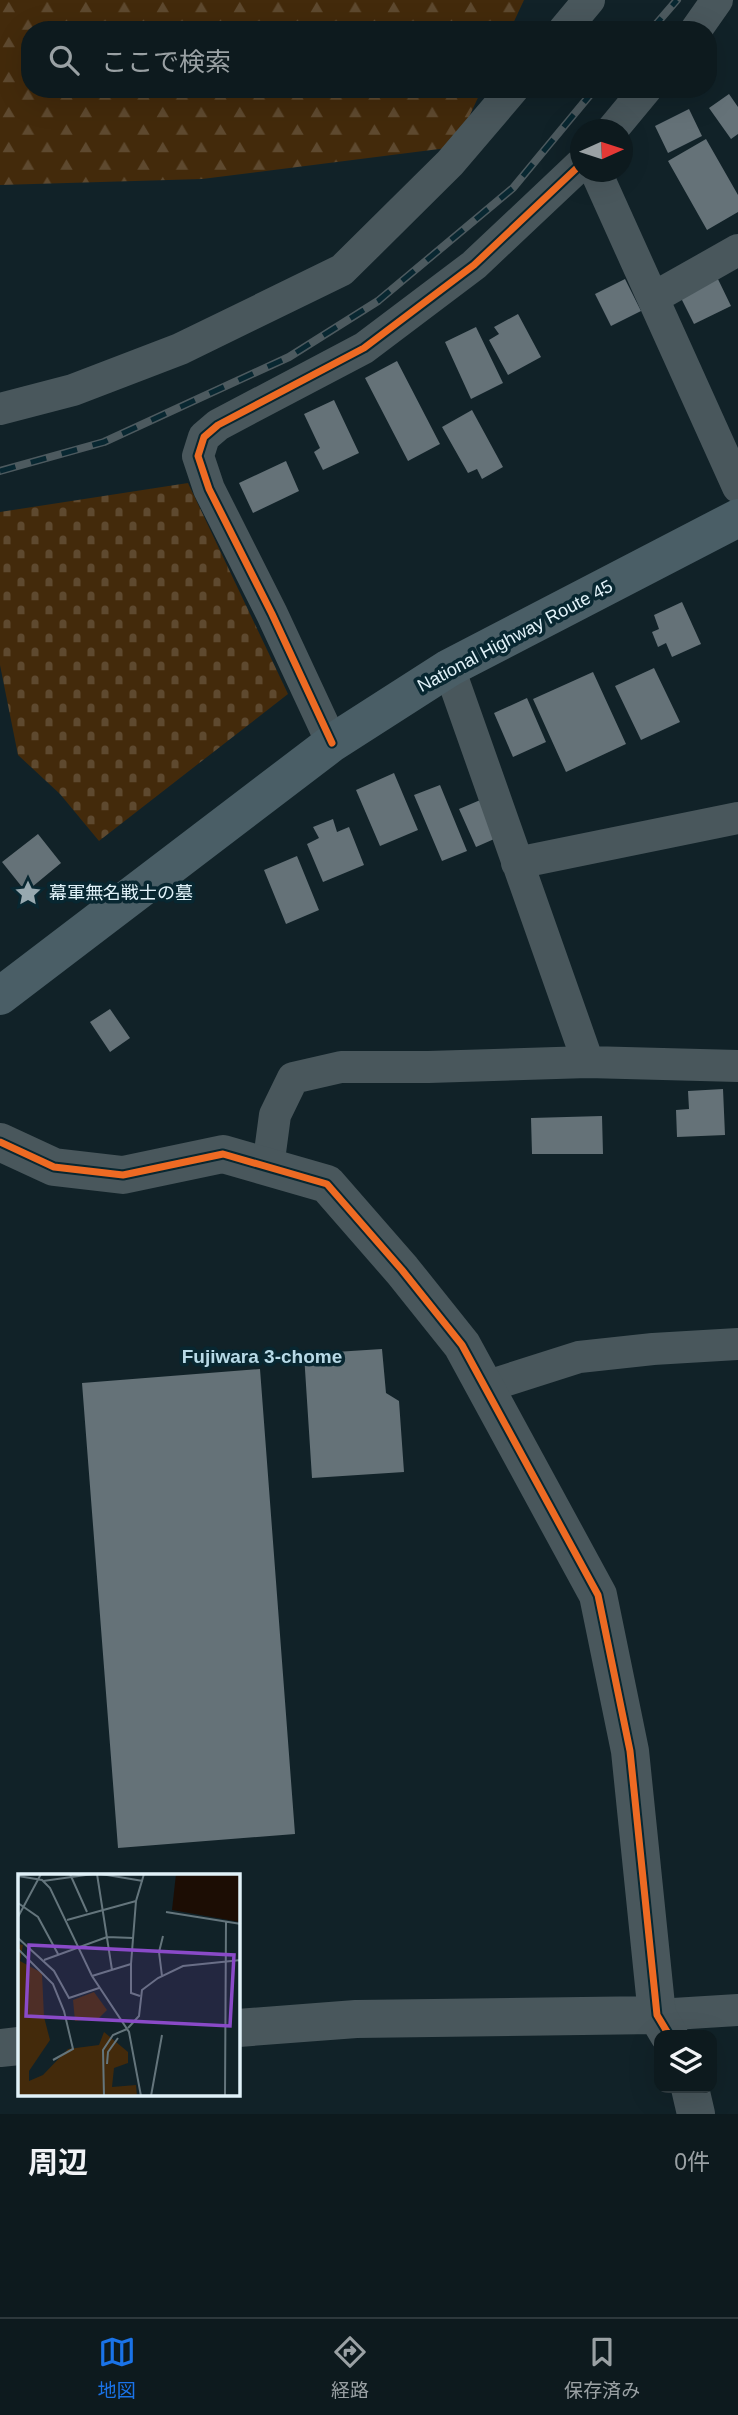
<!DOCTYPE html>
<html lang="ja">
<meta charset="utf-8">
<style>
:root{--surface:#0d1a1e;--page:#162327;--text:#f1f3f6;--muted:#9aa1a4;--line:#2d383c;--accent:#1a73e8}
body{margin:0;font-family:Arial,"Noto Sans JP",sans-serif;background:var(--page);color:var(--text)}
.controls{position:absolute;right:21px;bottom:21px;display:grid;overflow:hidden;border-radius:14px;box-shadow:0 7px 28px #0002}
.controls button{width:63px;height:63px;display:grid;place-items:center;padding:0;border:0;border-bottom:2px solid var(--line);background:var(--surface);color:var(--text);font:35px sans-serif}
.compass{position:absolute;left:570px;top:119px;width:63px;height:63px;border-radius:50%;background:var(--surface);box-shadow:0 7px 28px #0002;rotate:87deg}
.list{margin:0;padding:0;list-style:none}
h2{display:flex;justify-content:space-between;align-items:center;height:91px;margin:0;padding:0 28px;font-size:30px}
h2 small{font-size:23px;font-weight:400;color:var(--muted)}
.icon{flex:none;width:38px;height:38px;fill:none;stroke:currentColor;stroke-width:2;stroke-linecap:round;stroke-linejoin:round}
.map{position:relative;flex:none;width:738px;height:2114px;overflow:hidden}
.search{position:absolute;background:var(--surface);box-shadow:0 7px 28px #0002;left:21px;right:21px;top:21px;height:77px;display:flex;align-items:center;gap:18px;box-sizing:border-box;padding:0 24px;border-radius:28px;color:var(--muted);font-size:26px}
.sheet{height:203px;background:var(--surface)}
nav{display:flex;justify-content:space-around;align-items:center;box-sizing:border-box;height:98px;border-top:2px solid var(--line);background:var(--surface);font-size:19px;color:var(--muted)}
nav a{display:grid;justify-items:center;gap:4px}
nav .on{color:var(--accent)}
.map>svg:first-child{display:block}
.forest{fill:url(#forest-firs)}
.cemetery{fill:url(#cemetery-stones)}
.building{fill:#657278}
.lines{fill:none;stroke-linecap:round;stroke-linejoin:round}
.minor{stroke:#49575c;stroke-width:32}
.tertiary{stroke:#49575c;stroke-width:38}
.trunk{stroke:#4a5e66;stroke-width:38}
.rail-casing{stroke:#4d5a5f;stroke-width:8}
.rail{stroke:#082731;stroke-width:5;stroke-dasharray:16;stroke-linecap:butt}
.cycleway-casing{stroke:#082731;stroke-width:11}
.cycleway{stroke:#ed6a23;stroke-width:7}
.labels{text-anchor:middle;stroke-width:7;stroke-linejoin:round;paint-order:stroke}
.street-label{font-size:18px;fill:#e1f2f9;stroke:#082731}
.poi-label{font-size:18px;fill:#e1f2f9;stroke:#082731;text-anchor:start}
.neighbourhood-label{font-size:19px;font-weight:bold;fill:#b8dae7;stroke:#082731}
.inset-road{fill:none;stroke:#64757c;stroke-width:2}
.view{fill:#8a4ac8;fill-opacity:0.15;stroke:#8a4ac8;stroke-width:3.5}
.inset-edge{fill:none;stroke:#e1f2f9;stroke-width:3.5}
</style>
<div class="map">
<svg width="738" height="2114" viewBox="0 0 738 2114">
<defs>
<pattern id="forest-firs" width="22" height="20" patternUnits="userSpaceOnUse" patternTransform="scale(1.75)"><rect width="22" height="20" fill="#432a0b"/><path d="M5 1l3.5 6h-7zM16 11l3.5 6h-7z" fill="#5e492f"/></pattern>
<pattern id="cemetery-stones" width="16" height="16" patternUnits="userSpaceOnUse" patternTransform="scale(1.75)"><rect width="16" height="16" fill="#432a0b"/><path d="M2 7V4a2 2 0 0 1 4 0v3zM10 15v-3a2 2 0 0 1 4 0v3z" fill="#5e492f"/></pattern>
</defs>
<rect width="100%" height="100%" fill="#112228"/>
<path class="forest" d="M 0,0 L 524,0 L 510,30 L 30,30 L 30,89 L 482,89 L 455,147 L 202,179 L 0,185 Z"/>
<path class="cemetery" d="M 188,483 L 288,694 L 99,841 L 60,794 L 18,755 L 0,665 L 0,512 Z"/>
<path class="building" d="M 729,94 L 738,107 L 738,134 L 731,139 L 709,108 Z
M 689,109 L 702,136 L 668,153 L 655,126 Z
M 706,139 L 738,195 L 738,212 L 707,230 L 668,161 Z
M 716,275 L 731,306 L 694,324 L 679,294 Z
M 625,279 L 641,311 L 611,326 L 595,294 Z
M 518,314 L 541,357 L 508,375 L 489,340 L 499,334 L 494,327 Z
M 476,327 L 503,383 L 471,399 L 445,342 Z
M 397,361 L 440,444 L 408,461 L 365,378 Z
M 334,400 L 359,453 L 323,470 L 314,452 L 320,448 L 304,414 Z
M 472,410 L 503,467 L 482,479 L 477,469 L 468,473 L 442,427 Z
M 286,461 L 299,491 L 253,513 L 239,483 Z
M 682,602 L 701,644 L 672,657 L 666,643 L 658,647 L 652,632 L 659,629 L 654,615 Z
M 654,668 L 680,722 L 641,740 L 615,686 Z
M 593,672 L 626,744 L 566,772 L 533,699 Z
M 527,698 L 546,742 L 513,757 L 494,713 Z
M 394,773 L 418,830 L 380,846 L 356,790 Z
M 440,785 L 467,851 L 442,861 L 414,795 Z
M 485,798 L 501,836 L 476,847 L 459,809 Z
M 333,819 L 337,832 L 349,827 L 364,865 L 323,882 L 307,844 L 319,838 L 313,827 Z
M 38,834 L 61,863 L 26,892 L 2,862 Z
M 297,856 L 319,910 L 286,924 L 264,870 Z
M 110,1009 L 130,1038 L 110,1052 L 90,1022 Z
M 723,1089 L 725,1135 L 677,1137 L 676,1110 L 689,1109 L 688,1091 Z
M 602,1116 L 603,1154 L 532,1154 L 531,1118 Z
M 382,1349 L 386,1393 L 399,1401 L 404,1472 L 312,1478 L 304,1354 Z
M 260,1369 L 295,1834 L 118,1848 L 82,1383 Z"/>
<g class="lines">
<path class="minor" d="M 564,30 L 589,0
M 696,30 L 717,0
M 612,130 L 646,89
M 596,172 L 738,487
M 653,298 L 738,250
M 0,409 L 73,390 L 180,349 L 342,270 L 450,163 L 513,89
M 449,668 L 588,1062
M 332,743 L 272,614 L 209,489 L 198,456 L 204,437 L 218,425 L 364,348 L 474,265 L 580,165
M 517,863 L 738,818
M 268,1167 L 275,1115 L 293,1078 L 341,1067 L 428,1067 L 588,1062 L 738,1066
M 485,1387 L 579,1357 L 653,1349 L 738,1344
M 657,2015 L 738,2010"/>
<path class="tertiary" d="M 0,1142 L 54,1167 L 123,1175 L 223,1154 L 327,1184 L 402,1270 L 462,1345 L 598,1595 L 630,1751 L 657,2015 L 669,2035
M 238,2028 L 356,2019 L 657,2015
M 0,2048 L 19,2046
M 690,2088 L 696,2114"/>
<path class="trunk" d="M 0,996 L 332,743 L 449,668 L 738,518"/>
<g class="rail-casing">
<path id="rail" d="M 651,30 L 677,0
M 0,471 L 104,442 L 289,357 L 378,301 L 513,188 L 595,89"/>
</g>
<use href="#rail" class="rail"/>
<g class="cycleway-casing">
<path id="cycleway" d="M 332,743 L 272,614 L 209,489 L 198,456 L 204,437 L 218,425 L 364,348 L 474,265 L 580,165
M 0,1142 L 54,1167 L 123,1175 L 223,1154 L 327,1184 L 402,1270 L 462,1345 L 598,1595 L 630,1751 L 657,2015 L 669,2035"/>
</g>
<use href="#cycleway" class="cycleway"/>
</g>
<defs>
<g id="sight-bare" transform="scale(2.1)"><path d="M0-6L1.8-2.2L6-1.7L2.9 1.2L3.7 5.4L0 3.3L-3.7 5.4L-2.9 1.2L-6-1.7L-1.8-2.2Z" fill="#98a9b0" stroke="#082731" stroke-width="2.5" paint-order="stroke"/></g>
</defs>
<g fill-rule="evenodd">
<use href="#sight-bare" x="28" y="893"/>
</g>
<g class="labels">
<g class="street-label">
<text transform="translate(515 636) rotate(-28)" y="6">National Highway Route 45</text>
</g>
<g class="poi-label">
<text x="49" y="899">幕軍無名戦士の墓</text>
</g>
<g class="neighbourhood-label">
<text x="262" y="1363">Fujiwara 3-chome</text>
</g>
</g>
<g transform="translate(18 1874)">
<rect width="222" height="222" fill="#112228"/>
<path d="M 0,70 L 5,71 L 2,87 L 24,99 L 26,143 L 32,166 L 11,197 L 11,207 L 25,201 L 50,175 L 81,171 L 86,158 L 110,178 L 110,189 L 96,194 L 94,213 L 118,211 L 119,222 L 0,222 Z" fill="#432a0b"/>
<path d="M 76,118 L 89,136 L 81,144 L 57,147 L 55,126 Z" fill="#432a0b"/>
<path d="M 158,0 L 222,0 L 222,48 L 154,36 Z" fill="#1c0d04"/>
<path class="inset-road" d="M 52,0 L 69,38M 79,0 L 94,96M 83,0 L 125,7M 0,2 L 24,6 L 32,14 L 74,102 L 111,158 L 123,222M 25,7 L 75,0M 0,29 L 20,43 L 40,80M 148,38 L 223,50M 0,43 L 23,0M 49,46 L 118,27M 0,64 L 36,97 L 51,124 L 81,114M 0,75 L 35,110 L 46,137 L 55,175 L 35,186M 26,86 L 89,63 L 115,64M 74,102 L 113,90M 144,102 L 141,78 L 145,62M 122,122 L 113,119 L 113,90 L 118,27 L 126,0M 110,154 L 121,142 L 124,116 L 140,104 L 165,92 L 223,86M 89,190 L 90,178 L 100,164M 86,222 L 85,176 L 95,161 L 109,155M 133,222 L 144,161M 207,222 L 208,47"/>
<path class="view" d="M 11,71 L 216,81 L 212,152 L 8,142 Z"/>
<rect width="222" height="222" class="inset-edge"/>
</g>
</svg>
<div class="controls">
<button><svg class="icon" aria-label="layers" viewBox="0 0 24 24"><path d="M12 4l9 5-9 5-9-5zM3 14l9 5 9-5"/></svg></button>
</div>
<svg class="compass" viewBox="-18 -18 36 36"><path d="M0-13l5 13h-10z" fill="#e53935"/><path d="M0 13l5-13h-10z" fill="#9aa1a4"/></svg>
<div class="search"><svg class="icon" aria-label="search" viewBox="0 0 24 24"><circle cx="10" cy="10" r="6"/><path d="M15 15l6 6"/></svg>ここで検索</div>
</div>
<section class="sheet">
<h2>周辺<small>0件</small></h2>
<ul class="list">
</ul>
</section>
<nav>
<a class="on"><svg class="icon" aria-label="map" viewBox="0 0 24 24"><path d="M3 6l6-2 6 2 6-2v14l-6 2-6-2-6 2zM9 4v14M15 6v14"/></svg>地図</a>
<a><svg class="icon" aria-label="directions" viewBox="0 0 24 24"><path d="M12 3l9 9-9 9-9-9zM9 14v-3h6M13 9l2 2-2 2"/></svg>経路</a>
<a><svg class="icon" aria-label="saved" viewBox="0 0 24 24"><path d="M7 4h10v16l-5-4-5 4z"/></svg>保存済み</a>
</nav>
